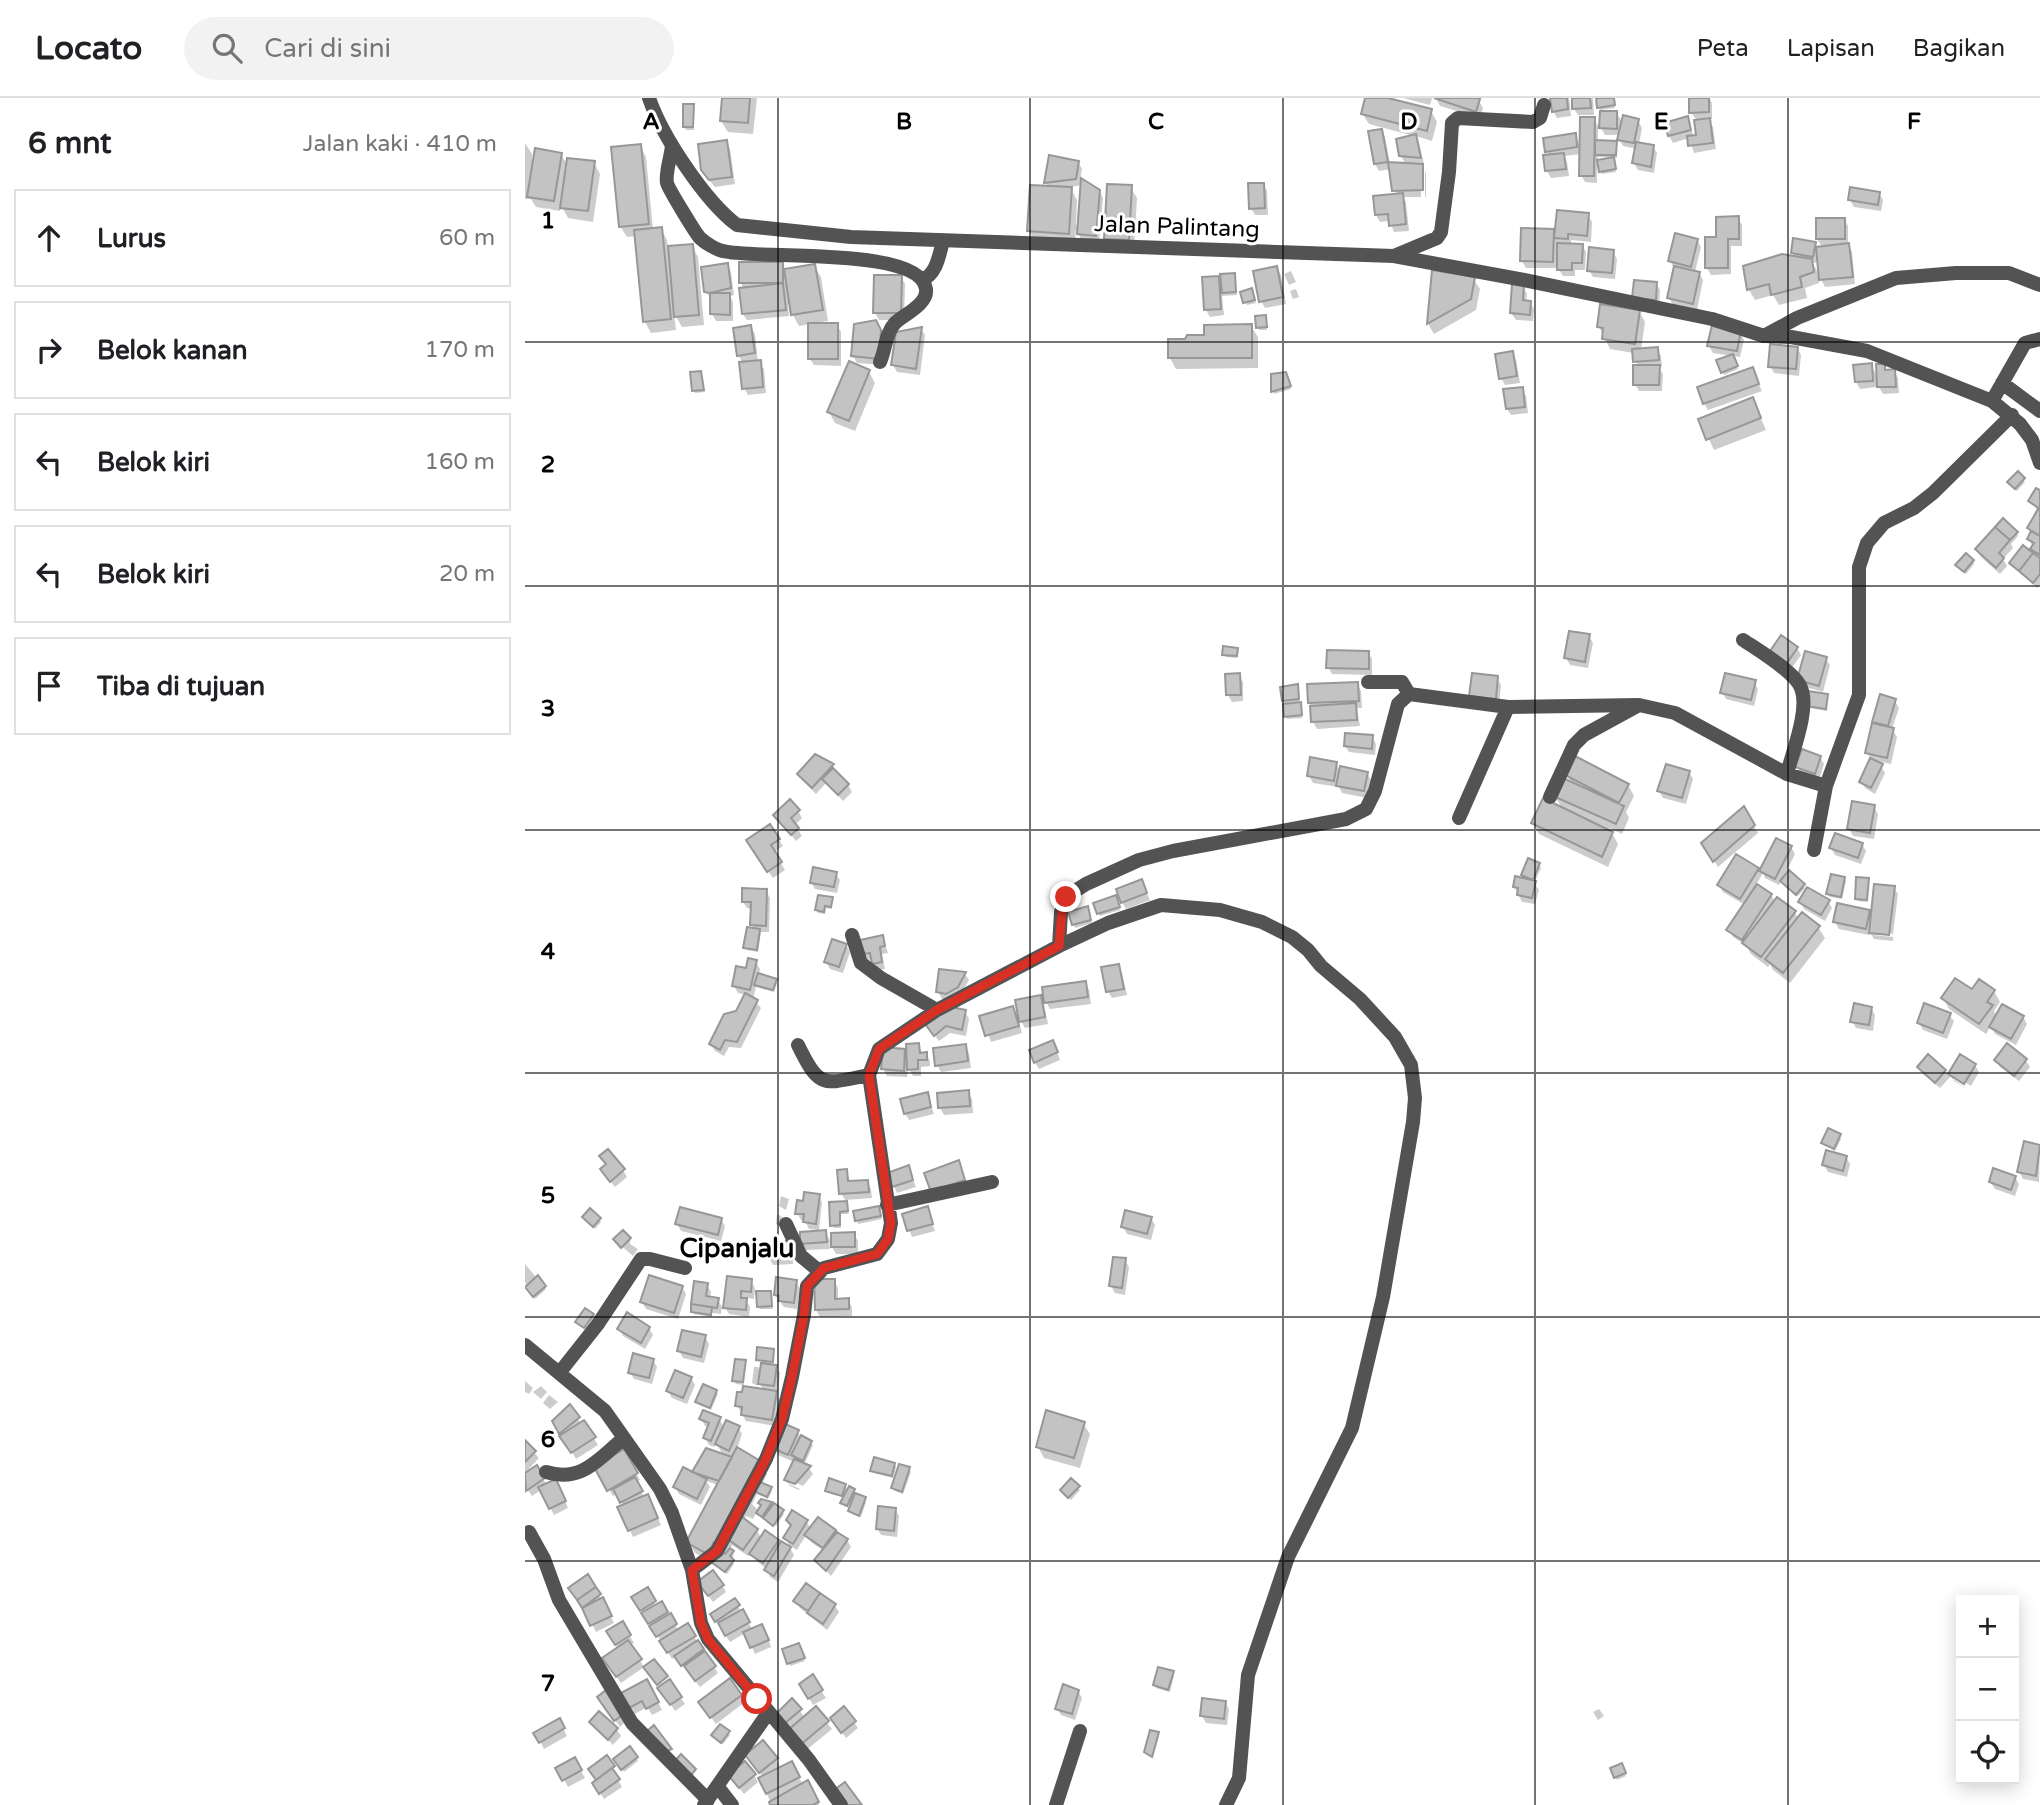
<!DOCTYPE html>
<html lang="id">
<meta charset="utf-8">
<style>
:root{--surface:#fff;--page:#f2f2f2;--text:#202124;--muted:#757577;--line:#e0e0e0}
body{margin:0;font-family:"Varela Round",sans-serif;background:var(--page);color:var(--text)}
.controls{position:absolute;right:21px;bottom:21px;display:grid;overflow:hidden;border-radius:0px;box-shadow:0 4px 18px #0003}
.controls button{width:63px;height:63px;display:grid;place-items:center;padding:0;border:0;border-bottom:2px solid var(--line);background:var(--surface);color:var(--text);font:35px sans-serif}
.stop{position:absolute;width:21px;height:21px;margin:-16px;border:5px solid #d93025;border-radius:50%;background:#fff}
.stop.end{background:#d93025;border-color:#fff;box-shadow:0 2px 7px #0008}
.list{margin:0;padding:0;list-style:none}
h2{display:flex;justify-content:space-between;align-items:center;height:91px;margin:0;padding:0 28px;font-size:30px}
h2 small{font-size:23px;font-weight:400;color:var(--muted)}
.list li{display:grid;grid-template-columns:46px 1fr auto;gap:21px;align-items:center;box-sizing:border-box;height:98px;margin:0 14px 14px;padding:0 14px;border:2px solid var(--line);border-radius:0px}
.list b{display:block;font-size:26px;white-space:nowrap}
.list em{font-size:23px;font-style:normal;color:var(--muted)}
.icon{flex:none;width:38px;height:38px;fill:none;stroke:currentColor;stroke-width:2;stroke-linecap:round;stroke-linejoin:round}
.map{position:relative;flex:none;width:1515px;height:1707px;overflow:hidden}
header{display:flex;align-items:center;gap:42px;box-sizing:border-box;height:98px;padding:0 35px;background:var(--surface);border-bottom:2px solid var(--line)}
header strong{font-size:33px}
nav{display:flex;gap:38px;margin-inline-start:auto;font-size:24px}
.search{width:490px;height:63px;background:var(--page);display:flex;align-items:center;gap:18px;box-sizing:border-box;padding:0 24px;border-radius:38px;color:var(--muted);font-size:26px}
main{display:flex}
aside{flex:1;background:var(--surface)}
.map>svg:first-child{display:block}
.shadow{fill:#0003;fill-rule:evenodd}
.building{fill:#c3c3c3;stroke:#979797;stroke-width:2}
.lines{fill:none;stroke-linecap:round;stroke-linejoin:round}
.minor{stroke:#535353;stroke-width:14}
.tertiary{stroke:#535353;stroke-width:14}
.route{stroke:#d93025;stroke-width:9}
.grid{fill:none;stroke:#000;stroke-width:2;stroke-opacity:0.55}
.labels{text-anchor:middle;stroke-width:6;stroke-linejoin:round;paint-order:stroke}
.street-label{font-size:23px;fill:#000;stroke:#fff}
.quarter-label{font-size:26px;font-weight:bold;fill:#000;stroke:#fff}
.grid-label{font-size:23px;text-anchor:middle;font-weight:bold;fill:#000;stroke:#fff;stroke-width:6;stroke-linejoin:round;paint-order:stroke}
</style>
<header>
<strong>Locato</strong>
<div class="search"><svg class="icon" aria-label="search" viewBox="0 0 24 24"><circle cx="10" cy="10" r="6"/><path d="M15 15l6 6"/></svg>Cari di sini</div>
<nav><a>Peta</a><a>Lapisan</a><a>Bagikan</a></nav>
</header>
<main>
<aside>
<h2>6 mnt<small>Jalan kaki · 410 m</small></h2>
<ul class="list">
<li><svg class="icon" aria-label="ahead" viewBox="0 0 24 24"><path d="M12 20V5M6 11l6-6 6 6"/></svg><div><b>Lurus</b></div><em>60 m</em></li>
<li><svg class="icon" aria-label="right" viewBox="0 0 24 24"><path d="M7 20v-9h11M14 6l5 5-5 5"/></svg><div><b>Belok kanan</b></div><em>170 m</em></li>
<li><svg class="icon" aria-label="left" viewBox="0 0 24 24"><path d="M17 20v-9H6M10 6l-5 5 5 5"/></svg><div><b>Belok kiri</b></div><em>160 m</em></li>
<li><svg class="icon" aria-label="left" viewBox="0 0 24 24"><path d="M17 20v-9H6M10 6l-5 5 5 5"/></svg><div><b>Belok kiri</b></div><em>20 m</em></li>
<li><svg class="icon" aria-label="arrive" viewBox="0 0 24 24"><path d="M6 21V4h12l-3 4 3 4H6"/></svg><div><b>Tiba di tujuan</b></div></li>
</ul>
</aside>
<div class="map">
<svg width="1515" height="1707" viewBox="0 0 1515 1707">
<rect width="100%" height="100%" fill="#fff"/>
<path class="shadow" d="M 199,0 L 232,0 L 228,36 L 203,34 L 196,23 Z
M 841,0 L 856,0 L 906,13 L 912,24 L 907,43 L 891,38 L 894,45 L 899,66 L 896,66 L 899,72 L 896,72 L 896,99 L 878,99 L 881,104 L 884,133 L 869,134 L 865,123 L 855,124 L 851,117 L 872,98 L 866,71 L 854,73 L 850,66 L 845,35 L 857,33 L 860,39 L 865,66 L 881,67 L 876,58 L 889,38 L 844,26 L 837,15 Z
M 878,0 L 907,0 L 905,7 Z
M 911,0 L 946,0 L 954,3 L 958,10 L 955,20 L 915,8 Z
M 1026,0 L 1044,0 L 1046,18 L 1032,20 L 1028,13 Z
M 1048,0 L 1068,0 L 1069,17 L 1053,17 L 1049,11 Z
M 1073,0 L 1089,0 L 1090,10 L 1075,12 Z
M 1166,0 L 1184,0 L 1187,5 L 1187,21 L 1183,21 L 1188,29 L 1191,51 L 1169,55 L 1164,40 L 1148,45 L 1144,38 L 1141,26 L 1162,20 L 1169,39 L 1173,38 L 1171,21 L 1166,15 Z
M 168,7 L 169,32 L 161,32 L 159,29 Z
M 1091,14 L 1098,25 L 1113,23 L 1117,30 L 1114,46 L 1128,49 L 1132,55 L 1129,75 L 1113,72 L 1109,65 L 1112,51 L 1098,48 L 1094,41 L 1095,37 L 1080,37 L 1076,30 Z
M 1069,21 L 1073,28 L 1073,44 L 1091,44 L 1092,47 L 1092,60 L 1087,59 L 1091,74 L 1077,76 L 1072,68 L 1072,85 L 1060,84 L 1056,77 L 1056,56 L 1039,58 L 1042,64 L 1044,78 L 1026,80 L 1022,73 L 1025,58 L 1022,53 L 1050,37 L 1056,49 ZM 1073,59 L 1086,59 L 1086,61 L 1073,63 Z
M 201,44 L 205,51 L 210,86 L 190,89 L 182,80 Z
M 0,45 L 7,56 L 7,65 L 36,56 L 43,68 L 69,65 L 75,76 L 68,124 L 43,120 L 36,107 L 35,113 L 11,109 L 6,101 L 0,101 Z
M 115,48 L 121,59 L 128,131 L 136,131 L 142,142 L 143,150 L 167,148 L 173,159 L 179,227 L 157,229 L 149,215 L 151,232 L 126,235 L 120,224 L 111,138 L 102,139 L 95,128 Z
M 526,59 L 553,64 L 557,71 L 555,82 L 574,93 L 578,100 L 574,144 L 557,143 L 551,131 L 550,146 L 510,144 L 504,133 L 524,90 L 521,85 ZM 557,87 L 554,128 L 551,127 L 552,102 L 545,89 Z
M 900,73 L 901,74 L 901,99 L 900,99 Z
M 738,86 L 742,93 L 743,117 L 730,117 L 726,110 Z
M 605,89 L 612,100 L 609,152 L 587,151 Z
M 1354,95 L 1358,102 L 1356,113 L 1329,109 L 1325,102 Z
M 1063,117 L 1067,124 L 1066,144 L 1046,142 L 1046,147 L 1057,147 L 1061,154 L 1060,172 L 1050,172 L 1050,178 L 1038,178 L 1033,170 L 1001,170 L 997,163 L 997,132 L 1032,132 Z
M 1213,120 L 1217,127 L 1217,148 L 1206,148 L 1206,176 L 1186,177 L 1182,170 L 1193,141 Z
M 1319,121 L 1323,128 L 1323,146 L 1327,154 L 1330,186 L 1300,189 L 1294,177 L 1294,185 L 1280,190 L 1282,200 L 1254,207 L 1248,197 L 1230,202 L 1224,192 L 1271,160 L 1267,154 L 1290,146 L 1292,150 L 1298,150 L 1292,141 ZM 1293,158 L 1296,180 L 1287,164 L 1291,165 Z
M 1172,142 L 1176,149 L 1170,174 L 1174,175 L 1178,182 L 1172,212 L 1148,207 L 1144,200 L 1149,170 L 1145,163 Z
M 1088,154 L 1092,161 L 1090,181 L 1068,179 L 1064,172 Z
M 257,166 L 260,172 L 289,168 L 296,179 L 303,223 L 295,224 L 295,226 L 312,227 L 316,234 L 316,268 L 289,267 L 285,261 L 285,226 L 274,228 L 268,217 L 266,206 L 263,206 L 264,218 L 222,222 L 218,216 L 219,191 L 216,185 Z
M 202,167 L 206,174 L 209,197 L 205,198 L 208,204 L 208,223 L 191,223 L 187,216 L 187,201 L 180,193 Z
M 752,170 L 756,177 L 761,206 L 740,210 L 736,203 Z
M 766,173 L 771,184 L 764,187 L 759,176 Z
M 909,174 L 948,180 L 955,191 L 951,212 L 909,236 L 903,226 Z
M 709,176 L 712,197 L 697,198 L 699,217 L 685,219 L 681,212 L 693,180 L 698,189 Z
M 376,179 L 380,186 L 379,222 L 354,222 L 350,215 Z
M 1131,186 L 1135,192 L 1134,209 L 1113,207 Z
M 998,189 L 1002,196 L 1001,204 L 1005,204 L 1009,211 L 1008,223 L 991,222 L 986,215 Z
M 771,191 L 774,199 L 768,201 L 765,193 Z
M 717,195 L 728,195 L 731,205 L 722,207 Z
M 1114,213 L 1120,224 L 1116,252 L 1132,251 L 1136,258 L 1137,268 L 1133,269 L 1138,276 L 1137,293 L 1114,293 L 1110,286 L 1113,269 L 1109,255 L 1085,251 L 1074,229 Z
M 740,219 L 742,232 L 734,232 L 733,230 Z
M 350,224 L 359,241 L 357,267 L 332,265 L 328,258 Z
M 726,228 L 733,239 L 733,270 L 651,271 L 645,260 L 661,243 Z
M 226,229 L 230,236 L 233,264 L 239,271 L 241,295 L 223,297 L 219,290 L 218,266 L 214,258 Z
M 396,231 L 400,237 L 395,277 L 372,274 L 368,267 Z
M 1215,235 L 1219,242 L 1215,259 L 1208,258 L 1213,271 L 1199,277 L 1198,274 L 1207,258 L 1188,255 L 1184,248 Z
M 1272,250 L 1276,257 L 1274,278 L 1249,275 L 1245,268 Z
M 987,255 L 991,262 L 995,285 L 980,287 L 976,280 Z
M 1346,267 L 1353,280 L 1359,268 L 1363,273 L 1369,273 L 1373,280 L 1374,295 L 1358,296 L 1351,284 L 1351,289 L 1335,291 L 1331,284 Z
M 1227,271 L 1237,293 L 1183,312 L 1179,305 Z
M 344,274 L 350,285 L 330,333 L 310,325 L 304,314 Z
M 175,275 L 180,294 L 170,295 L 169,292 Z
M 762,279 L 766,291 L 749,296 L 748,293 Z
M 997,291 L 1001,298 L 1003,315 L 986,317 L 982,311 Z
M 1227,301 L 1241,332 L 1189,352 L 1175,322 Z
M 1493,376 L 1500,384 L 1492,393 L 1486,387 Z
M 1511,392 L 1515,394 L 1515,487 L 1512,490 L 1497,476 L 1513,460 L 1504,441 L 1507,435 L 1504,430 L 1514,414 L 1505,403 Z
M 1492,435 L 1493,438 L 1486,446 L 1488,450 L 1478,461 L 1482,468 L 1475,476 L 1456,459 L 1452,452 Z
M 1448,463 L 1449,466 L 1441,476 L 1434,470 Z
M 1064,538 L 1068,545 L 1063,570 L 1045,567 L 1041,560 Z
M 1272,550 L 1276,557 L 1266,571 L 1251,560 Z
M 711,552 L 712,560 L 701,559 L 699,556 Z
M 843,555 L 847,561 L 847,577 L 807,576 L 803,569 Z
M 1301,561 L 1305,567 L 1298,594 L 1277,588 Z
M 714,577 L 718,584 L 718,603 L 707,604 L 703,597 Z
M 948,577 L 972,580 L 976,587 L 974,607 Z
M 1229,584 L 1233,591 L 1229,608 L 1201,601 L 1197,594 Z
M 832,586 L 836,593 L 837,610 L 832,610 L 835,628 L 792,631 L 788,624 L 785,605 Z
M 772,588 L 777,620 L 762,621 L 761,607 L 758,602 Z
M 1302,597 L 1302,613 L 1285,610 L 1283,608 Z
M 1356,599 L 1370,603 L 1374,610 L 1367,631 L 1372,639 L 1366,666 L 1347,662 L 1356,668 L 1360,675 L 1350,696 L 1340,690 L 1336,683 L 1346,662 L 1342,654 Z
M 847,639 L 851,646 L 850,657 L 824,654 L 820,648 Z
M 291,659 L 308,668 L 311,675 L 323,687 L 327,694 L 318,703 L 301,685 L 291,696 L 278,683 L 274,676 Z
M 1295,659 L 1299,666 L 1294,682 L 1276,675 L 1272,668 Z
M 811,666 L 815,673 L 842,675 L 846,682 L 842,700 L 817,695 L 814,689 L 788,685 L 784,678 Z
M 1164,674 L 1168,681 L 1161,706 L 1138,700 L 1134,693 Z
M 1042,677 L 1103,687 L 1109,698 L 1101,714 L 1104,720 L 1097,736 L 1084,730 L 1093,746 L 1083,769 L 1014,736 L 1008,725 L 1038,712 L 1030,698 L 1047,686 Z
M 1349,709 L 1353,716 L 1349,741 L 1328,738 L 1324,731 Z
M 1218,711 L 1233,735 L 1193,769 L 1178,745 Z
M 273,713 L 277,720 L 270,727 L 277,738 L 271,743 L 250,718 Z
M 254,742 L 258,748 L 249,754 L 260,772 L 248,780 L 227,750 Z
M 1252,742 L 1266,749 L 1270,756 L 1258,780 L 1278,787 L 1280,790 L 1273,798 L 1257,782 L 1254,787 L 1240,780 L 1238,775 L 1231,787 L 1246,797 L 1250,804 L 1270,814 L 1273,821 L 1293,829 L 1300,840 L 1265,885 L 1248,872 L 1245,866 L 1243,869 L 1226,856 L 1221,847 L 1208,839 L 1204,832 L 1220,807 L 1198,794 L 1194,787 L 1232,771 L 1235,775 Z
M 1337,746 L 1341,753 L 1336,766 L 1310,757 L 1306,750 Z
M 1014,767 L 1016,770 L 1011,781 L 998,776 Z
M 311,776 L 315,782 L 312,795 L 290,791 L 286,784 Z
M 1319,780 L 1321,783 L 1317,801 L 1305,799 L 1303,796 Z
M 1343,782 L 1343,804 L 1333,803 L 1331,801 Z
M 616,783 L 625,802 L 601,811 L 597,804 Z
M 1009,785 L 1014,792 L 1010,806 L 997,804 L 989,788 Z
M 1369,790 L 1373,796 L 1368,836 L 1348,833 L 1348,837 L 1368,839 L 1368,843 L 1349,841 L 1345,834 L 1344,837 L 1314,831 L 1310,824 L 1344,814 L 1347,820 Z
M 241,793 L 245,800 L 244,834 L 236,834 L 233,854 L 222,852 L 220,850 L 230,832 L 227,827 L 228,811 L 222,810 L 218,804 Z
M 307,801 L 307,811 L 301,810 L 300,816 L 293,815 L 292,812 Z
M 592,802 L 595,812 L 575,818 L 571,806 Z
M 1303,803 L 1307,810 L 1300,823 L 1279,811 L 1275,804 Z
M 563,813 L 567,825 L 550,830 L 545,815 Z
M 357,839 L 363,855 L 357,856 L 360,871 L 352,872 L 348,861 L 343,862 L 340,855 Z
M 321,847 L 325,854 L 318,875 L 305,871 L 301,864 Z
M 231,864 L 235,871 L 234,877 L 250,882 L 252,885 L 249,894 L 231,889 L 228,901 L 236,910 L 216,950 L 204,949 L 199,958 L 190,953 L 186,946 L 212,915 L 221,897 L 213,895 L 209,888 Z
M 593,868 L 597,875 L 602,897 L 587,900 L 583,893 Z
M 415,873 L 440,876 L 444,882 L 436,896 L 426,902 L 417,901 L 413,894 Z
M 560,885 L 564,892 L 566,906 L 525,911 L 521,904 Z
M 1469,893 L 1475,904 L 1469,913 L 1472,919 L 1498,919 L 1502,926 L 1491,947 L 1470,936 L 1466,928 L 1461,936 L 1424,911 L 1418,900 L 1447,894 Z
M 515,899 L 519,906 L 523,926 L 500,930 L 496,923 Z
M 488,910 L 493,920 L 497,935 L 466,944 L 457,919 Z
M 1346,910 L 1350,917 L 1348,933 L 1331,930 L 1327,923 Z
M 440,914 L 444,921 L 441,938 L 425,935 L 414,943 L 406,933 Z
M 1424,917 L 1429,923 L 1422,941 L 1398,932 L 1394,925 Z
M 393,947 L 398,956 L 401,956 L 405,963 L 405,968 L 396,969 L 396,978 L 388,978 L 383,969 L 382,979 L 362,978 L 358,971 L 379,953 L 383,960 Z
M 440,948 L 444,955 L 446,970 L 416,974 L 412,967 Z
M 531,951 L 535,962 L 514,971 L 510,964 Z
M 1436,958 L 1450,967 L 1454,974 L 1446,988 L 1428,977 L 1428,981 L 1443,992 L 1429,983 L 1426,978 L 1415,990 L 1398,976 L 1394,969 L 1420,973 L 1423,978 Z
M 1471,962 L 1501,963 L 1505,969 L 1494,983 L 1475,969 Z
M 443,994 L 447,1001 L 448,1015 L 419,1017 L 415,1010 L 414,997 Z
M 402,996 L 409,1016 L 384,1022 L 380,1015 Z
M 1314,1038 L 1316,1041 L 1310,1053 L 1298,1045 Z
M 1500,1045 L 1515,1048 L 1514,1084 L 1498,1081 L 1494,1074 Z
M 1321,1059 L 1325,1066 L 1322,1079 L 1303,1074 L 1299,1067 Z
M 83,1068 L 98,1072 L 102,1079 L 90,1089 L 81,1078 Z
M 383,1070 L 391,1089 L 372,1095 L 364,1076 Z
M 321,1073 L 326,1085 L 342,1084 L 346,1091 L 347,1100 L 320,1102 L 316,1095 Z
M 1490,1079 L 1494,1086 L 1490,1098 L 1470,1091 L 1465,1084 Z
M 293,1097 L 297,1104 L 294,1132 L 284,1131 L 280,1123 L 276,1122 L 272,1115 L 279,1105 Z
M 256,1098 L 264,1101 L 261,1112 L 254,1108 Z
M 321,1105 L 324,1116 L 315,1116 L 316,1130 L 309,1130 L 306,1106 Z
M 354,1110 L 357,1121 L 333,1126 L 330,1115 Z
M 402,1110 L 410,1133 L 387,1139 L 379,1117 Z
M 252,1116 L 259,1120 L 257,1130 L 251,1126 Z
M 626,1120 L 630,1127 L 626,1142 L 602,1136 L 598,1129 Z
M 74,1121 L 76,1124 L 70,1131 L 61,1122 Z
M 196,1121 L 200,1128 L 196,1143 L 156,1133 L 152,1126 Z
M 98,1134 L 105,1141 L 105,1146 L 113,1151 L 108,1158 L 92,1144 Z
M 300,1134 L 307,1146 L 329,1136 L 333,1143 L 333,1156 L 311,1156 L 304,1144 L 305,1151 L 281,1152 L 277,1145 Z
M 263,1145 L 267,1152 L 268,1166 L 248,1167 L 244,1160 Z
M 600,1162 L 604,1169 L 600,1197 L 590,1195 L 586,1188 Z
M 0,1166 L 21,1191 L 10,1201 L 0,1184 Z
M 203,1180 L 226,1183 L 230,1190 L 229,1201 L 219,1199 L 225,1209 L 224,1219 L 204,1216 L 200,1209 Z
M 309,1183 L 313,1190 L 313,1202 L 323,1202 L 327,1209 L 327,1218 L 295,1219 L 291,1212 Z
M 271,1184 L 275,1191 L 272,1211 L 259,1209 L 250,1197 Z
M 182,1187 L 186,1194 L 185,1200 L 193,1202 L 197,1209 L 196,1216 L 187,1215 L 187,1219 L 169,1216 L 167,1213 Z
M 157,1189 L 161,1196 L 153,1221 L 121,1211 L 117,1204 Z
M 245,1194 L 248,1211 L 235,1211 L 233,1209 Z
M 67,1218 L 69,1221 L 61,1232 L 52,1224 Z
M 124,1230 L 128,1237 L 120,1251 L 98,1238 L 94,1231 Z
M 180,1239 L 184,1246 L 179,1265 L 158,1260 L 154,1253 Z
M 248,1253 L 249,1268 L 255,1275 L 253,1294 L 250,1294 L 255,1302 L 250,1328 L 221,1323 L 212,1307 L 239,1293 L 233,1283 L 233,1288 L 227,1285 L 229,1269 L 233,1269 L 236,1275 L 237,1264 L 233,1261 Z
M 128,1262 L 132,1269 L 127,1286 L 109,1281 L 105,1274 Z
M 220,1264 L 219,1287 L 211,1286 L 209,1283 Z
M 166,1280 L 170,1287 L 162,1306 L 147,1300 L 143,1293 Z
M 0,1283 L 8,1290 L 4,1296 L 0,1294 Z
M 16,1288 L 22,1294 L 16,1301 L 8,1294 Z
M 191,1293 L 193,1296 L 186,1312 L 174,1307 L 172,1304 Z
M 24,1297 L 33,1304 L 25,1311 L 18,1305 Z
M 45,1308 L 56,1326 L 59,1324 L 73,1347 L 51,1361 L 29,1323 Z
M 176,1321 L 194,1321 L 199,1329 L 213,1329 L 217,1336 L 212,1351 L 236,1365 L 242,1376 L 237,1386 L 247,1393 L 243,1401 L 232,1396 L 227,1406 L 234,1413 L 245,1405 L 259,1416 L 251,1428 L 235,1418 L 232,1413 L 228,1421 L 221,1418 L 219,1422 L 232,1432 L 236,1440 L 253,1443 L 256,1448 L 265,1450 L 269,1457 L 253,1484 L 245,1479 L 242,1471 L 230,1462 L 225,1454 L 223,1458 L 207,1447 L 205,1452 L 209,1457 L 206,1461 L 209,1466 L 202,1476 L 190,1466 L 170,1455 L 163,1444 L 193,1387 L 181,1383 L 185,1389 L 176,1407 L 154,1396 L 150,1389 L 198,1357 L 191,1345 L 190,1349 L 184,1347 L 180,1340 L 184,1329 L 180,1328 Z
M 558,1325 L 565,1336 L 555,1370 L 519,1360 L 513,1349 Z
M 273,1334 L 276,1340 L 288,1347 L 279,1367 L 284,1370 L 288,1376 L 278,1388 L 264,1382 L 264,1386 L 275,1391 L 274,1392 L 265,1388 L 261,1382 L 269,1364 L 253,1357 L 249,1350 Z
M 0,1345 L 14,1360 L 0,1375 Z
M 98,1354 L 115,1382 L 111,1384 L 119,1399 L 126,1405 L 136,1427 L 108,1439 L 95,1410 L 99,1408 L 92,1396 L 88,1398 L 71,1370 Z
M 369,1366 L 371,1369 L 368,1380 L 349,1375 L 347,1372 Z
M 11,1370 L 22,1387 L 34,1390 L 43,1410 L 29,1417 L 16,1392 L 7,1398 L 0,1388 L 0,1377 Z
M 384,1371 L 386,1374 L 378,1396 L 370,1393 L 368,1390 Z
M 320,1387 L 323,1393 L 329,1392 L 330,1397 L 341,1404 L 336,1419 L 327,1416 L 326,1411 L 319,1408 L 317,1405 L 320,1400 L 304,1395 L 302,1392 Z
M 553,1390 L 555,1392 L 546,1402 L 538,1395 Z
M 370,1411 L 374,1418 L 372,1439 L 356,1437 L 352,1430 Z
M 281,1423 L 286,1431 L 310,1433 L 322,1442 L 326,1449 L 306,1478 L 292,1462 L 299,1453 L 286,1444 L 281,1437 L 272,1452 L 264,1447 L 260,1440 L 267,1428 Z
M 63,1478 L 89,1525 L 71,1534 L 59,1510 L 49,1497 Z
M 197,1487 L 201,1494 L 188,1504 L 178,1491 Z
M 281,1487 L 310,1508 L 314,1514 L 302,1532 L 275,1510 L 271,1503 Z
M 122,1491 L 131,1508 L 136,1505 L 154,1533 L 162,1528 L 193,1575 L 175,1589 L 151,1559 L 147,1561 L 108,1499 Z
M 209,1502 L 228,1532 L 241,1535 L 246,1549 L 230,1556 L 220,1535 L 205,1544 L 187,1517 Z
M 97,1525 L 109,1545 L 105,1547 L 119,1569 L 96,1585 L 83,1567 L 93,1551 L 83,1533 Z
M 275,1550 L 280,1563 L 265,1568 L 264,1565 Z
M 647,1575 L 649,1578 L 645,1594 L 631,1590 L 630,1587 Z
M 287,1579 L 301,1600 L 288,1607 L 276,1587 Z
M 143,1581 L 160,1606 L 150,1613 L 134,1588 Z
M 127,1593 L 137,1612 L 127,1617 L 122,1609 L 110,1616 L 99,1596 Z
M 553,1593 L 557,1600 L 550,1622 L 536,1617 L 532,1610 Z
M 81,1594 L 101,1623 L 95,1629 L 78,1606 Z
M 216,1598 L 220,1604 L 191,1626 L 180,1611 Z
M 267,1602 L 280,1620 L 291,1611 L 307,1631 L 279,1654 L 258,1622 Z
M 700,1604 L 704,1611 L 702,1627 L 681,1625 L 677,1618 Z
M 1074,1611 L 1079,1618 L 1073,1622 L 1068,1614 Z
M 34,1623 L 42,1638 L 19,1651 L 11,1635 Z
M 66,1624 L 92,1632 L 96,1638 L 88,1647 Z
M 329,1624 L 333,1630 L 321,1640 L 311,1627 Z
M 203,1635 L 205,1637 L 198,1646 L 188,1637 Z
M 633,1636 L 634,1638 L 628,1660 L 621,1654 Z
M 105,1651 L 113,1663 L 99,1674 L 90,1661 Z
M 81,1659 L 97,1689 L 79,1701 L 69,1685 L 73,1682 Z
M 49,1661 L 60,1680 L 43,1689 L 33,1671 Z
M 251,1661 L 256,1670 L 266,1665 L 278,1687 L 282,1684 L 294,1707 L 247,1707 L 235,1681 L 238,1679 L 226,1664 Z
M 1098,1670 L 1101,1678 L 1092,1682 L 1090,1679 Z
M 229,1677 L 233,1684 L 219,1696 L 205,1678 Z"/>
<path class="building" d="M 197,0 L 225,0 L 223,25 L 195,23 Z
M 840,0 L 863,0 L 907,11 L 902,33 L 836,16 Z
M 952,0 L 955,1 L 951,14 L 909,0 Z
M 1025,0 L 1042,0 L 1043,11 L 1027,14 Z
M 1047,0 L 1065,0 L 1066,10 L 1047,11 Z
M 1071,0 L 1089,0 L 1090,7 L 1072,10 Z
M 1164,0 L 1184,0 L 1184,14 L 1164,15 Z
M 158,6 L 169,6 L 168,29 L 158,29 Z
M 1075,13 L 1092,13 L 1092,31 L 1074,30 Z
M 1098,17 L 1114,21 L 1109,45 L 1092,42 Z
M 1163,18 L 1166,32 L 1143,38 L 1139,25 Z
M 1055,19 L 1070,19 L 1069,78 L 1054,78 Z
M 1185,20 L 1188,45 L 1163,48 L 1162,38 L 1171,37 L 1169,22 Z
M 857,31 L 863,64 L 849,66 L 843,33 Z
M 1051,35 L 1052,49 L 1020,54 L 1018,40 Z
M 891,36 L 896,60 L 874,58 L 871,41 Z
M 202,42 L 207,79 L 184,82 L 176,72 L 173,46 Z
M 1070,42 L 1092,43 L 1091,57 L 1070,57 Z
M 1111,44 L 1129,47 L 1126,69 L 1107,65 Z
M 116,46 L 124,126 L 94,129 L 86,49 Z
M 10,50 L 37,55 L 29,103 L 2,99 Z
M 1039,55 L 1041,71 L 1020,73 L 1018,57 Z
M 524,57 L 554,63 L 551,81 L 519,85 Z
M 1089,59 L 1091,71 L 1074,74 L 1072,62 Z
M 42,60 L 70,63 L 63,113 L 35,110 Z
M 863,64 L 898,66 L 898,92 L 867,93 Z
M 556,80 L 575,92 L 571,138 L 552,136 Z
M 723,85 L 739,85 L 740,110 L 724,111 Z
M 582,86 L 607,87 L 604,142 L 579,141 Z
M 505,87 L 547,89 L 544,136 L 502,133 Z
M 1325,89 L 1355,94 L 1353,107 L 1323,102 Z
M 878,95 L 881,126 L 864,128 L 863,116 L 850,117 L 848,98 Z
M 1032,112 L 1064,115 L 1062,138 L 1043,136 L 1043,141 L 1029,140 Z
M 1214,118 L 1214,141 L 1203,141 L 1203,170 L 1180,170 L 1180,139 L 1191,139 L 1191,119 Z
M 1291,120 L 1320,120 L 1320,141 L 1291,141 Z
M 137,129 L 146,221 L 118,224 L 109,132 Z
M 996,130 L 1029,131 L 1028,164 L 995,163 Z
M 1150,135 L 1173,141 L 1166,169 L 1143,163 Z
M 1268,140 L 1291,144 L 1288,159 L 1266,155 Z
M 1032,145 L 1058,146 L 1057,165 L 1047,165 L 1047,172 L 1032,172 Z
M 1324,145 L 1328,179 L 1294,182 L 1291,149 Z
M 168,146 L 174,217 L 149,219 L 143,148 Z
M 1064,149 L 1089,152 L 1087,175 L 1062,173 Z
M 1257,156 L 1287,161 L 1289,174 L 1275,179 L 1277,189 L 1246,197 L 1244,186 L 1222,192 L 1218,168 Z
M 214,164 L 258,164 L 258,185 L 214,185 Z
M 203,165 L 206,190 L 185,195 L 179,194 L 176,169 Z
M 290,166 L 298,212 L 266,217 L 259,171 Z
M 752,168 L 758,199 L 734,204 L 728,173 Z
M 1149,168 L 1175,174 L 1168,206 L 1142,200 Z
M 907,172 L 950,179 L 946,201 L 902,226 Z
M 710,175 L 711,194 L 697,195 L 695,176 Z
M 349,177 L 377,177 L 376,215 L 348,215 Z
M 694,178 L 696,211 L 679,212 L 677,179 Z
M 1109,182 L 1132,184 L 1131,202 L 1107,200 Z
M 258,185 L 261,212 L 217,216 L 214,190 Z
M 987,186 L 999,187 L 998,202 L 1006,203 L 1005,217 L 985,215 Z
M 727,190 L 730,202 L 718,205 L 715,194 Z
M 185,195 L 205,195 L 205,217 L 185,216 Z
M 1075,206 L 1115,212 L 1110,246 L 1077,241 L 1078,230 L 1072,229 Z
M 741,217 L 742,229 L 731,230 L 730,218 Z
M 351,222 L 356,232 L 354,261 L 326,258 L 329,226 Z
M 283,225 L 313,225 L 313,261 L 283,261 Z
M 727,226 L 727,260 L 643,260 L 643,241 L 660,241 L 662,237 L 679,237 L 679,227 Z
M 226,227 L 230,255 L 212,258 L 208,230 Z
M 1187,227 L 1216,233 L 1212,253 L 1182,248 Z
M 397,229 L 391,271 L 366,267 L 371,234 Z
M 1245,246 L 1273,249 L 1271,271 L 1243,269 Z
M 1133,249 L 1134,262 L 1108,264 L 1107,251 Z
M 988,253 L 992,278 L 974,281 L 970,256 Z
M 1208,256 L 1213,268 L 1196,275 L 1191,262 Z
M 236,262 L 238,289 L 217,291 L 214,264 Z
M 324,263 L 345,272 L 324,323 L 302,314 Z
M 1347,265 L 1348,283 L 1330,284 L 1328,267 Z
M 1351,266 L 1360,266 L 1360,272 L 1370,271 L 1371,289 L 1352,289 Z
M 1108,267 L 1135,267 L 1134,287 L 1108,287 Z
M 1228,269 L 1234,286 L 1178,306 L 1172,289 Z
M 176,273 L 179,292 L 167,293 L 165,274 Z
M 761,274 L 766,288 L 746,294 L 746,276 Z
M 998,289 L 1000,309 L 981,311 L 978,291 Z
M 1228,299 L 1236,320 L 1181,342 L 1173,321 Z
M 1493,373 L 1500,380 L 1490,391 L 1482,384 Z
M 1511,390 L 1515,392 L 1515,411 L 1503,403 Z
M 1513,411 L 1515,412 L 1515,438 L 1502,430 Z
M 1478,420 L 1493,434 L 1485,442 L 1470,429 Z
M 1470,429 L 1485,442 L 1474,455 L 1479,460 L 1471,470 L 1450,451 Z
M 1506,433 L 1515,438 L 1515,457 L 1505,451 L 1509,445 L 1502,441 Z
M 1498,447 L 1508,455 L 1494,473 L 1484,465 Z
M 1441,455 L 1449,462 L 1439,474 L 1430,467 Z
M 1508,455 L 1515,460 L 1515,476 L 1508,485 L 1494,473 Z
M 1044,533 L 1065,536 L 1060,564 L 1039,560 Z
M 1256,537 L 1273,549 L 1262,565 L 1245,553 Z
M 698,548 L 713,550 L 712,558 L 697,557 Z
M 802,552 L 844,553 L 844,571 L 801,570 Z
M 1280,553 L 1302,559 L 1294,588 L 1272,582 Z
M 715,575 L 716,597 L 701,597 L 700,576 Z
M 947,575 L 973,578 L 971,601 L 944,598 Z
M 1200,575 L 1231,582 L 1226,602 L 1195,595 Z
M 833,584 L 834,603 L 783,605 L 782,586 Z
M 773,586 L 774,601 L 757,603 L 755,589 Z
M 1283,593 L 1303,596 L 1301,611 L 1281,608 Z
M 1355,596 L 1371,601 L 1363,628 L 1347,624 Z
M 776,604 L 777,617 L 759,619 L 758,606 Z
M 831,605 L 832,622 L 786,624 L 785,608 Z
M 1347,625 L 1369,630 L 1362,660 L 1340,655 Z
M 820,635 L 848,637 L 847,651 L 819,648 Z
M 1277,651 L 1296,658 L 1290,676 L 1270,669 Z
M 290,656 L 309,666 L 287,690 L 272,676 Z
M 1050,658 L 1104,686 L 1094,705 L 1040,677 Z
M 785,659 L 812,664 L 809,683 L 782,678 Z
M 1345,660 L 1358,666 L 1346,690 L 1334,684 Z
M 1141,666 L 1165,673 L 1157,700 L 1132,693 Z
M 815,668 L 843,674 L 839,693 L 811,688 Z
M 308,670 L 324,686 L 313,697 L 297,681 Z
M 1036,679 L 1099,708 L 1091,726 L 1028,698 Z
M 1018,700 L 1088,734 L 1077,759 L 1006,725 Z
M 265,701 L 275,712 L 266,720 L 274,730 L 266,737 L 248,717 Z
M 1327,703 L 1350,707 L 1345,735 L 1322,731 Z
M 1219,708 L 1230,727 L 1188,764 L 1176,745 Z
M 245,726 L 255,741 L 246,747 L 257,764 L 242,774 L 221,742 Z
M 1310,735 L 1338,745 L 1333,760 L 1304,750 Z
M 1251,740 L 1267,748 L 1250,781 L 1234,773 Z
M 1211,756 L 1234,770 L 1215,801 L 1192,787 Z
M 1003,760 L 1015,765 L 1008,782 L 996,777 Z
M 288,769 L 312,774 L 309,789 L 285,785 Z
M 1264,772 L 1280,786 L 1271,797 L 1255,783 Z
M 1306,776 L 1320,779 L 1316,799 L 1301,796 Z
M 990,778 L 1011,783 L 1007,800 L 992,797 L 993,790 L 988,789 Z
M 1331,779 L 1344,780 L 1342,802 L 1330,801 Z
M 617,781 L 622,795 L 596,805 L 591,791 Z
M 1232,786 L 1247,796 L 1217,842 L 1201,832 Z
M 1349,786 L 1370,788 L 1364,837 L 1344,835 Z
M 1282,789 L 1305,802 L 1296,817 L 1273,804 Z
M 217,790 L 242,791 L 241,828 L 225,827 L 226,804 L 217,804 Z
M 293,797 L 308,799 L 306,809 L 300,808 L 299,814 L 290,812 Z
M 591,797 L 595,809 L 572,816 L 568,805 Z
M 1252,799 L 1271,813 L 1236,859 L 1217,845 Z
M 1312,805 L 1345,812 L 1341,831 L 1308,824 Z
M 563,808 L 566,822 L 547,827 L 543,814 Z
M 1277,814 L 1295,828 L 1258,875 L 1240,861 Z
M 222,829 L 235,831 L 232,852 L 218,850 Z
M 358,837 L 360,848 L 355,849 L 357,864 L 347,866 L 345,855 L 338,856 L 335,842 Z
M 307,841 L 322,846 L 314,869 L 299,864 Z
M 223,860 L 232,862 L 225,892 L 207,888 L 211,868 L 221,870 Z
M 594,866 L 599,891 L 581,894 L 576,869 Z
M 414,871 L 441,874 L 433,889 L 421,896 L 411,894 Z
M 233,875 L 252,881 L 248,892 L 229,887 Z
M 1430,880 L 1447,891 L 1454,881 L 1470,892 L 1462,904 L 1468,907 L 1454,926 L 1416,900 Z
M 561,883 L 563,899 L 519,905 L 517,889 Z
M 220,895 L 233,902 L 212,944 L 200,942 L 195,952 L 184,946 L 199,916 L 211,913 Z
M 516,897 L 520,919 L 494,924 L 490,902 Z
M 1329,905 L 1347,909 L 1344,927 L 1325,924 Z
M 1399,905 L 1426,915 L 1418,935 L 1392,925 Z
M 1477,906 L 1499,918 L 1486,941 L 1464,929 Z
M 422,908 L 441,912 L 437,932 L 421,928 L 409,938 L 400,926 Z
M 488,908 L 494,928 L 460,938 L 454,918 Z
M 528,942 L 533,954 L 509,965 L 504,952 Z
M 394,945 L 395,955 L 402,954 L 402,962 L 393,962 L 393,971 L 382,972 L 381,946 Z
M 1482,945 L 1502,961 L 1489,978 L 1469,962 Z
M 441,946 L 443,963 L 410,968 L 408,950 Z
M 358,949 L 380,951 L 379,973 L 356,971 Z
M 1403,956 L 1421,972 L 1410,985 L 1392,969 Z
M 1435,956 L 1451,966 L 1439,986 L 1423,976 Z
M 444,992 L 445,1008 L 413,1010 L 412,995 Z
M 403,994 L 406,1009 L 379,1016 L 375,1001 Z
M 1303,1030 L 1316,1036 L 1309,1051 L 1296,1045 Z
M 1499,1043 L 1515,1047 L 1511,1078 L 1492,1074 Z
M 83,1051 L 100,1071 L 85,1084 L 75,1071 L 81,1066 L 74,1058 Z
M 1301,1052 L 1322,1058 L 1318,1073 L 1297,1067 Z
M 434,1062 L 440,1082 L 406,1094 L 399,1075 Z
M 384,1067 L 388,1082 L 367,1089 L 362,1075 Z
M 1468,1070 L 1491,1078 L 1486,1092 L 1464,1084 Z
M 322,1071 L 323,1083 L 343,1082 L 344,1094 L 314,1096 L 312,1072 Z
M 279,1094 L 295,1096 L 291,1126 L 278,1124 L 279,1116 L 270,1116 L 272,1102 L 278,1103 Z
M 322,1103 L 323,1113 L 315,1114 L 315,1127 L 305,1128 L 304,1104 Z
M 354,1108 L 356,1118 L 330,1123 L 328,1113 Z
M 403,1108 L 408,1126 L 382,1133 L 377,1116 Z
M 155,1109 L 197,1120 L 193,1137 L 150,1126 Z
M 65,1110 L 76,1120 L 68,1129 L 57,1119 Z
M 600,1112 L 627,1119 L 622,1136 L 596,1129 Z
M 98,1132 L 106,1140 L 96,1150 L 88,1141 Z
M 301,1132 L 302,1144 L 275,1146 L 275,1134 Z
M 330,1134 L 330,1149 L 306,1149 L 306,1135 Z
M 264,1143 L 265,1159 L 242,1161 L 241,1145 Z
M 588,1159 L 601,1160 L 597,1190 L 584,1188 Z
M 13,1177 L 21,1188 L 8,1199 L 0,1189 Z
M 124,1177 L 158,1188 L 149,1215 L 115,1204 Z
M 202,1178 L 227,1181 L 226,1194 L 216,1193 L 216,1200 L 222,1200 L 221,1212 L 198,1210 Z
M 251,1179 L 272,1182 L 269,1205 L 253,1203 L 254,1198 L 249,1197 Z
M 289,1181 L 310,1181 L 310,1201 L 324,1200 L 324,1211 L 290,1212 Z
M 169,1183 L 183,1185 L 181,1198 L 194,1200 L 192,1210 L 166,1206 Z
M 231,1193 L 246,1193 L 247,1208 L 232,1209 Z
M 166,1206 L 187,1209 L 186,1217 L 166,1214 Z
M 60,1210 L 69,1216 L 59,1230 L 50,1224 Z
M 102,1214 L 125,1229 L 116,1245 L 92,1231 Z
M 157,1232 L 181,1237 L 176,1259 L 152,1253 Z
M 232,1249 L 249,1251 L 248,1264 L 231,1262 Z
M 108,1255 L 129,1261 L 124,1280 L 103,1275 Z
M 210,1261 L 221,1262 L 218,1284 L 207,1283 Z
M 236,1265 L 252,1267 L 249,1288 L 233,1286 Z
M 150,1272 L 167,1279 L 158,1300 L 141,1293 Z
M 178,1286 L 192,1292 L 185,1310 L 170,1304 Z
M 218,1288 L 252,1293 L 247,1322 L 216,1317 L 217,1309 L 210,1308 L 212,1294 L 217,1294 Z
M 45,1306 L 55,1319 L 34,1336 L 27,1323 Z
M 178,1312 L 196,1319 L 186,1343 L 178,1340 L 184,1325 L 174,1321 Z
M 521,1312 L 560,1324 L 549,1360 L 511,1349 Z
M 59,1322 L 71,1339 L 46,1355 L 34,1338 Z
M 201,1322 L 215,1328 L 204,1353 L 190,1346 Z
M 258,1325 L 274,1332 L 263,1357 L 247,1350 Z
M 276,1337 L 287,1343 L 278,1363 L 266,1357 Z
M 0,1342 L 11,1353 L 0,1364 Z
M 212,1349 L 237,1364 L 196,1447 L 189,1444 L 182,1456 L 161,1444 Z
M 181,1350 L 207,1359 L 194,1383 L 167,1374 Z
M 99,1351 L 113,1375 L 82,1393 L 69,1369 Z
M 349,1359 L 370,1365 L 367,1378 L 345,1373 Z
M 269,1361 L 286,1368 L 270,1386 L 259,1382 Z
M 374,1366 L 385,1369 L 377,1394 L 366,1390 Z
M 12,1367 L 20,1380 L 1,1393 L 0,1375 Z
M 158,1369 L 182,1381 L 172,1401 L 148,1389 Z
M 110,1379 L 118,1393 L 95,1405 L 88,1391 Z
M 304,1380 L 321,1386 L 317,1398 L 300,1393 Z
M 546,1380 L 555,1388 L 543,1400 L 535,1392 Z
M 31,1381 L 41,1403 L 24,1411 L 13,1389 Z
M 233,1383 L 247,1389 L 242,1399 L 229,1393 Z
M 324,1388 L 330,1391 L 322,1408 L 315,1405 Z
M 330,1395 L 341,1399 L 334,1418 L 323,1413 Z
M 123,1396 L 133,1420 L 103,1433 L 92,1409 Z
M 236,1401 L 247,1404 L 237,1419 L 231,1415 L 236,1407 L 233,1405 Z
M 249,1405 L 259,1412 L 248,1428 L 238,1420 Z
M 353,1408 L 371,1410 L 369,1433 L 351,1431 Z
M 267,1412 L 283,1422 L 268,1446 L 258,1440 L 266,1427 L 261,1422 Z
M 216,1418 L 233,1431 L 218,1452 L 201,1440 Z
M 293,1419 L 311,1432 L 298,1450 L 279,1437 Z
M 240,1432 L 254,1442 L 238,1465 L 224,1456 Z
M 312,1434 L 323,1441 L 301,1473 L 289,1462 Z
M 256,1443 L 266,1449 L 249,1478 L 239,1472 Z
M 205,1450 L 209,1453 L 205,1458 L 209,1462 L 200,1474 L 186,1464 L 195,1453 L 200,1456 Z
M 188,1472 L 199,1487 L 183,1498 L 172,1484 Z
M 63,1476 L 71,1489 L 52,1502 L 43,1490 Z
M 281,1485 L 295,1495 L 283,1513 L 268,1503 Z
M 71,1489 L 76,1496 L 57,1510 L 52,1502 Z
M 123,1489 L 131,1503 L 115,1513 L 106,1499 Z
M 295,1495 L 311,1506 L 298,1526 L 282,1515 Z
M 78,1499 L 87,1518 L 65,1528 L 57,1510 Z
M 210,1500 L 215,1507 L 190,1524 L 185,1516 Z
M 137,1503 L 143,1514 L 123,1526 L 116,1515 Z
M 218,1511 L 225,1524 L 200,1538 L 193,1525 Z
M 146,1515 L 152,1526 L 131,1539 L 124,1528 Z
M 98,1523 L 106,1537 L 90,1547 L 81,1533 Z
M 163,1525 L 171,1538 L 142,1555 L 134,1543 Z
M 237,1526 L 244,1542 L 225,1550 L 218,1534 Z
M 103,1542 L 117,1561 L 91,1579 L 77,1560 Z
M 173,1542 L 179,1551 L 156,1568 L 149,1558 Z
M 274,1545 L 280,1560 L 262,1566 L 257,1551 Z
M 180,1553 L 191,1568 L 170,1583 L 159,1568 Z
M 129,1561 L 143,1578 L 132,1587 L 118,1569 Z
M 633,1569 L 649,1573 L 643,1592 L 628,1587 Z
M 288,1576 L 298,1592 L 283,1601 L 274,1586 Z
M 205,1580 L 217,1597 L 185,1620 L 173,1604 Z
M 122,1581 L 134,1604 L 121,1611 L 117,1603 L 104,1610 L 96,1595 Z
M 145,1581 L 157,1599 L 145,1607 L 132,1590 Z
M 538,1586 L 554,1592 L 547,1616 L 530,1611 Z
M 81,1592 L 99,1616 L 89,1623 L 72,1599 Z
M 267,1600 L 277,1611 L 260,1625 L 252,1615 Z
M 677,1600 L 701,1603 L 699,1621 L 675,1618 Z
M 291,1608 L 304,1623 L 274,1648 L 262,1633 Z
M 319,1608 L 331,1623 L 316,1635 L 305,1620 Z
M 74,1613 L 93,1630 L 83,1642 L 64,1624 Z
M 35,1620 L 40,1630 L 14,1645 L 8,1635 Z
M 195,1626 L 205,1633 L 196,1645 L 186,1637 Z
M 129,1627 L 147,1651 L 137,1655 L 121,1634 Z
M 625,1632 L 634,1634 L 627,1659 L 619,1654 Z
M 238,1642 L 253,1660 L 234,1675 L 220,1657 Z
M 105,1648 L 113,1659 L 96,1672 L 88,1661 Z
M 156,1656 L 171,1671 L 164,1680 L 148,1665 Z
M 82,1657 L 90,1668 L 71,1682 L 63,1671 Z
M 50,1659 L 57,1672 L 37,1683 L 30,1670 Z
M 220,1663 L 231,1676 L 214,1690 L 203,1677 Z
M 267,1663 L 275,1679 L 241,1696 L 233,1680 Z
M 1097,1665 L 1101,1675 L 1089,1680 L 1085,1670 Z
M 87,1670 L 95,1681 L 74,1696 L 67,1685 Z
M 283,1682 L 294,1704 L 288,1707 L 245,1707 L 244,1704 Z
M 320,1684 L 337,1707 L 320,1707 L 309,1692 Z"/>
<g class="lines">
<path class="minor" d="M 147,48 C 146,59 140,75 142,85 C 143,90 171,136 175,140 C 180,145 192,152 198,153 C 232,162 396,148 401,191 C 403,206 380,216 370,225 C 360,236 361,251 355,264
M 869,158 L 912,140 L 916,134 L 924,74 L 927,25 L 933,20 L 1008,24 L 1015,20 L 1019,7
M 397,182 C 412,176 414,157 418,143
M 1239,238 L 1272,220 L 1371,180 L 1431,175 L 1484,175 L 1515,187
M 1477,285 L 1515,313
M 1467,303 L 1500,245 L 1515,241
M 1218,542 C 1233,552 1270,574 1276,590 C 1285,611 1267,655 1262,676
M 843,584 L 877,584 L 884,596
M 1025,699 L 1049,647 L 1059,637 L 1112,608
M 934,720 L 983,609
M 1289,752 L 1301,688
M 327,837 L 336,865 L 356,880 L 412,912
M 534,848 L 583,825 L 636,807 L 695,812 L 737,824 L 767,839 L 783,852 L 796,868 L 835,901 L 870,939 L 886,967 L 890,1000 L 888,1024 L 858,1199 L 827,1330 L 763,1459 L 723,1577 L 714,1680 L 701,1707
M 273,947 C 295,992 298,986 344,977 L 354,951 L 412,912 L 534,848 L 536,814 L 542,798 L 561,786 L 614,762 L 648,753 L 821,721 L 841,711 L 850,693 L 873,606 L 884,596 L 983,609 L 1114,607 L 1150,615 L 1262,676 L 1301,688 L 1334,597 L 1334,469 L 1342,445 L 1359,425 L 1389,410 L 1408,395 L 1487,317
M 362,1107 L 467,1084
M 261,1126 L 276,1158 L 294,1173
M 0,1247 L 80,1313 L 135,1391 L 147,1415 L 167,1472 L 176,1525 L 183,1541 L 284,1662 L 316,1707
M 35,1274 L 73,1226 L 116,1161 L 125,1161 L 160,1170
M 21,1374 C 57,1385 73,1361 99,1340
M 4,1434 L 19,1461 L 34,1502 L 107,1625 L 183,1702
M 167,1472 L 192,1453 L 241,1361 L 257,1321 L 267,1279 L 279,1217 L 282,1188 L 299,1170 L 352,1156 L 363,1141 L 366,1125 L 344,977
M 193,1689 L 207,1707
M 179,1707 L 243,1615
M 531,1707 L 555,1633"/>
<path class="tertiary" d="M 124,0 C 137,38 180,103 212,127 L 326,139 L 869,158 L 999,182 L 1187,221 L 1239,238 L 1266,239 L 1342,253 L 1467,303 L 1495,326 L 1507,342 L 1515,365"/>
</g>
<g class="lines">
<path class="route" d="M 232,1601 L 183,1541 L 176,1525 L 167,1472 L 192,1453 L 241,1361 L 257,1321 L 267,1279 L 279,1217 L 282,1188 L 299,1170 L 352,1156 L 363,1141 L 366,1125 L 344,977 L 354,951 L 412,912 L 534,848 L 537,814 L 541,799"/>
</g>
<path class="grid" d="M 253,0 L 253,1707M 505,0 L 505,1707M 758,0 L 758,1707M 1010,0 L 1010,1707M 1263,0 L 1263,1707M 0,244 L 1515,244M 0,488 L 1515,488M 0,732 L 1515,732M 0,975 L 1515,975M 0,1219 L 1515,1219M 0,1463 L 1515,1463"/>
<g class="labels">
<g class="street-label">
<text transform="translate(652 128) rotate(2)" y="8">Jalan Palintang</text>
</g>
<g class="quarter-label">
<text x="212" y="1159">Cipanjalu</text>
</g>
</g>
<g class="grid-label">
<text x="126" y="31">A</text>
<text x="379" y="31">B</text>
<text x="631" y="31">C</text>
<text x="884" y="31">D</text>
<text x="1136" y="31">E</text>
<text x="1389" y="31">F</text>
<text x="23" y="130">1</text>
<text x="23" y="374">2</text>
<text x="23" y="618">3</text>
<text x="23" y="861">4</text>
<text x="23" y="1105">5</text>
<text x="23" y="1349">6</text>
<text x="23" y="1593">7</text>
</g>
</svg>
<div class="controls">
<button>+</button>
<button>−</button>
<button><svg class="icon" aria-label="locate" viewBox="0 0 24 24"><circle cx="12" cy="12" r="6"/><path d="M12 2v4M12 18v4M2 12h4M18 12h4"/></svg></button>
</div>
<div class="stop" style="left:232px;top:1601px"></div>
<div class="stop end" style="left:541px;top:799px"></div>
</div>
</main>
